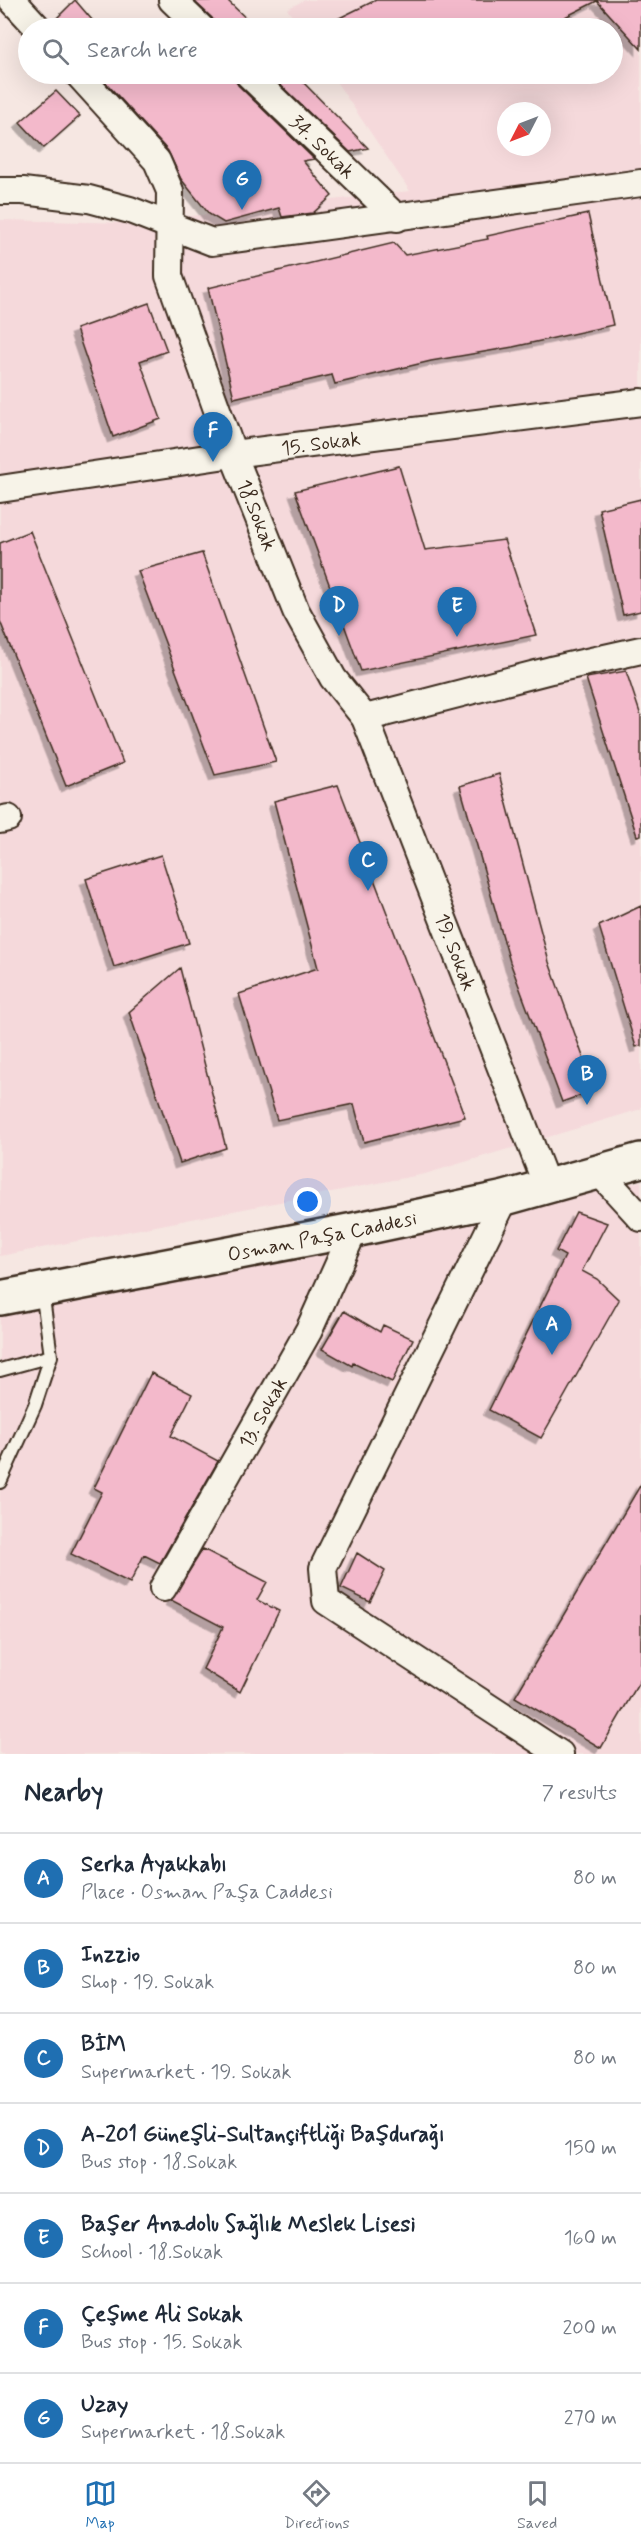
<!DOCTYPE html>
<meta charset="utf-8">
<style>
:root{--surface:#fff;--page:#f2f2f3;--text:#1f2937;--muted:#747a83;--line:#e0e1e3;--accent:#1f6fb2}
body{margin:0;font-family:Mynerve,sans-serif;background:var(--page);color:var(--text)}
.compass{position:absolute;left:497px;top:102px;width:54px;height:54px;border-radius:50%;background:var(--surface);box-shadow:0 6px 24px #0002;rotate:228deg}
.you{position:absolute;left:308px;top:1202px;width:21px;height:21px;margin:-15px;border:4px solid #fff;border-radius:50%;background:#1a73e8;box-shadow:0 0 0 9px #1a73e833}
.badge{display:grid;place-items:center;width:39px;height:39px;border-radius:50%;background:var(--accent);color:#fff;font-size:20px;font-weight:700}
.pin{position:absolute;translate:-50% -50px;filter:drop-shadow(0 2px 3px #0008)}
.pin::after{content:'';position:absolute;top:32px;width:21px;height:18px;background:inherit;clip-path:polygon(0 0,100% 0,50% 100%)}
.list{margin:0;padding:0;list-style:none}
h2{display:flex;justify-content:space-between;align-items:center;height:78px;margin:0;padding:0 24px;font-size:26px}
h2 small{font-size:20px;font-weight:400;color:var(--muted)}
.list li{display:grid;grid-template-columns:39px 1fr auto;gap:18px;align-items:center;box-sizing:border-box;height:90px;padding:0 24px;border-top:2px solid var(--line)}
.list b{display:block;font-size:22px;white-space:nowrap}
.list p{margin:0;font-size:20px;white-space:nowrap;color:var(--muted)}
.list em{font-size:20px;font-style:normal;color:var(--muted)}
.icon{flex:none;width:33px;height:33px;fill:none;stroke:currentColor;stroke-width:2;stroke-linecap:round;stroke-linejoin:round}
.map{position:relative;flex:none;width:641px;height:1754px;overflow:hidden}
.search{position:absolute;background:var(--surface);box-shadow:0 6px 24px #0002;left:18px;right:18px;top:18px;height:66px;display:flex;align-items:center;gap:15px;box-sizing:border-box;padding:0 21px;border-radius:33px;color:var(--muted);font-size:22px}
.sheet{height:708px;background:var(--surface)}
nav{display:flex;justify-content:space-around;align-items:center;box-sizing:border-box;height:84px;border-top:2px solid var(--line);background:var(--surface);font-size:16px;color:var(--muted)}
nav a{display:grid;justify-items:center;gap:3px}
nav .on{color:var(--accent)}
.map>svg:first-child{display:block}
.built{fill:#f5d9db;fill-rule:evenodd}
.building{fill:#f3b9cb;stroke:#3b2a1e;stroke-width:1.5;filter:url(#shadow)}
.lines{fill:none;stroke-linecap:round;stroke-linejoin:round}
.lane-casing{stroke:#3b2a1e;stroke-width:16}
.street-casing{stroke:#3b2a1e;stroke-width:30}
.secondary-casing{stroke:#3b2a1e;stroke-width:38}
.lane{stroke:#f7f3e8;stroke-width:12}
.street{stroke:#f7f3e8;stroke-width:26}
.secondary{stroke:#f7f3e8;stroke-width:33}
.labels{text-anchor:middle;stroke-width:5;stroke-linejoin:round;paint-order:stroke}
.street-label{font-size:20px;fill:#3b2a1e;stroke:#f7f3e8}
</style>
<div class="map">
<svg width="641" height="1754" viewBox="0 0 641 1754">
<defs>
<filter id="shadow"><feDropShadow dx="-5.5" dy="5.5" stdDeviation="0" flood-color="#0004"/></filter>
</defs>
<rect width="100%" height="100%" fill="#f6e7e2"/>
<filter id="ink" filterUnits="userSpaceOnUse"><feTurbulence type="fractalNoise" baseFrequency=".0167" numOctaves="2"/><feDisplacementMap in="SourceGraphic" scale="12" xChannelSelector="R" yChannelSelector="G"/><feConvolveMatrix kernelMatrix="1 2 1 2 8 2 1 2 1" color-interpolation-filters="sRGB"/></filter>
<g filter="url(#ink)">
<path class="built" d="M 305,0 L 641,0 L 641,1109 L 425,1174 L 0,1256 L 0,220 L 131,223 L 410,191 L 331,74 L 612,74 L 612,28 L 300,28 L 287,9 ZM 506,111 L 542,111 L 542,147 L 506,147 Z
M 641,1181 L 641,1754 L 0,1754 L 0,1305 L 588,1194 Z"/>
<path class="building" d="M 75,0 L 99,28 L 53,28 L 52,23 Z
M 227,0 L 256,28 L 216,28 L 212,18 L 194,1 Z
M 376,0 L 641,0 L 641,49 L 597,1 L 543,28 L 319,28 Z
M 98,74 L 233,74 L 238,85 L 314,159 L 303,161 L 332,196 L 313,213 L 282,217 L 279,208 L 224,223 L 209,214 L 181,179 L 168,151 Z
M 269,74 L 295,74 L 368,148 L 350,152 Z
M 56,91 L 80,116 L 44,148 L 20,122 Z
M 588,214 L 613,325 L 513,347 L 431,361 L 335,384 L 332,375 L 234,398 L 208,288 L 394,243 L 405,255 L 488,239 L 487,236 Z
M 149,303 L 167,351 L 140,361 L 161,419 L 113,437 L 76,329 Z
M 399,466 L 425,550 L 504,540 L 536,635 L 361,671 L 295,491 Z
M 641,499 L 641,611 L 623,615 L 599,509 Z
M 30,531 L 123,763 L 66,786 L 0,621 L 0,543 Z
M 202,553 L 276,762 L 215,775 L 138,571 Z
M 626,671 L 641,716 L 641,835 L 637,836 L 586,678 Z
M 499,774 L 549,962 L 595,1090 L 562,1102 L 510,962 L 460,786 Z
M 338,785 L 465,1117 L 364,1142 L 354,1104 L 277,1120 L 239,994 L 318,968 L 274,801 Z
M 161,855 L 189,943 L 114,967 L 86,879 Z
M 641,906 L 641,1046 L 636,1047 L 599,926 Z
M 180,968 L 226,1148 L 180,1163 L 129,1012 Z
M 576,1212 L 607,1223 L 582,1271 L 597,1279 L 619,1300 L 541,1438 L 489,1410 L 565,1256 L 556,1251 Z
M 344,1311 L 380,1332 L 383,1325 L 413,1339 L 392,1382 L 353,1363 L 352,1366 L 322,1349 Z
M 151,1373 L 192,1394 L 171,1436 L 218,1461 L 160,1563 L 144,1555 L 130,1583 L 71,1554 L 102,1492 L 94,1488 Z
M 641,1484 L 641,1679 L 601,1748 L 515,1697 Z
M 203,1549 L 267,1582 L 257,1600 L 279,1611 L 240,1692 L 203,1669 L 223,1627 L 171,1600 Z
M 357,1553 L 385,1571 L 370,1602 L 341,1588 Z"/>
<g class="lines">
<g class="lane-casing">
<path id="lane" d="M 0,1370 L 51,1356 L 42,1291
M 0,1482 L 35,1405 L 51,1356"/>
</g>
<g class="street-casing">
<g id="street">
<path d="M 12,0 L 38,28"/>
<path d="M 172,0 L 201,28"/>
<path id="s1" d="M 78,74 L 157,161 L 170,191 L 169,276 L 233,454 L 296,611 L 333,678 L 365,718 L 547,1186"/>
<path id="s2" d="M 248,74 L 397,218"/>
<path d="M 0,191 L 23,191 L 89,199 L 130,210 L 212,242 L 641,183"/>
<path id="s3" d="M 0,489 L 233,454 L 641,402"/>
<path d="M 365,718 L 551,670 L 641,650"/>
<path d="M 0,820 L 8,818"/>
<path d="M 599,1172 L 641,1218"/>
<path d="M 505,1198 L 323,1568 L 326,1601 L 560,1754"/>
<path id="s4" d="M 163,1588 L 309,1330 L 354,1230"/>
</g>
</g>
<g class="secondary-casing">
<g id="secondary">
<path id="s5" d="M 0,1298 L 354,1230 L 505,1198 L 641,1160"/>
</g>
</g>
<use href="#lane" class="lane"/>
<use href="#street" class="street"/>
<use href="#secondary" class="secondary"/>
</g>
</g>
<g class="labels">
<g class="street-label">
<text dy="7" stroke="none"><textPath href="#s2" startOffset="104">34. Sokak</textPath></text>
<text dy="7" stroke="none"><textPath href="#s3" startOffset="324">15. Sokak</textPath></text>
<text dy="7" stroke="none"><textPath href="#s1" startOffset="490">18.Sokak</textPath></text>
<text dy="7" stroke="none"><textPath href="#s1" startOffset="972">19. Sokak</textPath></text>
<text dy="7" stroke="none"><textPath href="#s5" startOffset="328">Osman Paşa Caddesi</textPath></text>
<text dy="7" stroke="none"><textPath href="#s4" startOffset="202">13. Sokak</textPath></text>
</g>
</g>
</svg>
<svg class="compass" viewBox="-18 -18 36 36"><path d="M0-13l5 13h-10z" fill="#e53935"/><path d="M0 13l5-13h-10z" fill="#747a83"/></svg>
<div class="you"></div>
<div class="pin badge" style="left:552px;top:1355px">A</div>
<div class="pin badge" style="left:587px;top:1105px">B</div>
<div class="pin badge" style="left:368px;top:891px">C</div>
<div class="pin badge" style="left:339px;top:636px">D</div>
<div class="pin badge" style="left:457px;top:637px">E</div>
<div class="pin badge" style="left:213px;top:462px">F</div>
<div class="pin badge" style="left:242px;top:210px">G</div>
<div class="search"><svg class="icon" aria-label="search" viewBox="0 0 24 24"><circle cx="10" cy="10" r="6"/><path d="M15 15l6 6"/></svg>Search here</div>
</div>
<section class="sheet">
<h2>Nearby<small>7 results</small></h2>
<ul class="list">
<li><span class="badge">A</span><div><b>Serka Ayakkabı</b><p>Place · Osman Paşa Caddesi</p></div><em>80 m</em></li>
<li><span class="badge">B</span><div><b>Inzzio</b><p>Shop · 19. Sokak</p></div><em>80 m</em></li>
<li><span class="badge">C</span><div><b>BİM</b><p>Supermarket · 19. Sokak</p></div><em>80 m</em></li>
<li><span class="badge">D</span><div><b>A-201 Güneşli-Sultançiftliği Başdurağı</b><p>Bus stop · 18.Sokak</p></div><em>150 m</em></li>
<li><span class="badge">E</span><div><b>Başer Anadolu Sağlık Meslek Lisesi</b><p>School · 18.Sokak</p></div><em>160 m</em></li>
<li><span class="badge">F</span><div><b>Çeşme Ali Sokak</b><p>Bus stop · 15. Sokak</p></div><em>200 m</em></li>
<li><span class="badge">G</span><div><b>Uzay</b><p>Supermarket · 18.Sokak</p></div><em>270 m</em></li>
</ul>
</section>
<nav>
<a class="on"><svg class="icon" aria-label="map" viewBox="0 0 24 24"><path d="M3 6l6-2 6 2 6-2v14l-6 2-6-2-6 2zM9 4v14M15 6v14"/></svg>Map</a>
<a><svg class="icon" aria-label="directions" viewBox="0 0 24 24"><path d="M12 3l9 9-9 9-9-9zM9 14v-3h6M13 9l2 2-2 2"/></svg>Directions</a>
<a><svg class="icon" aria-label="saved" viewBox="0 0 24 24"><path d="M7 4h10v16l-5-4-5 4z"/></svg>Saved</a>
</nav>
